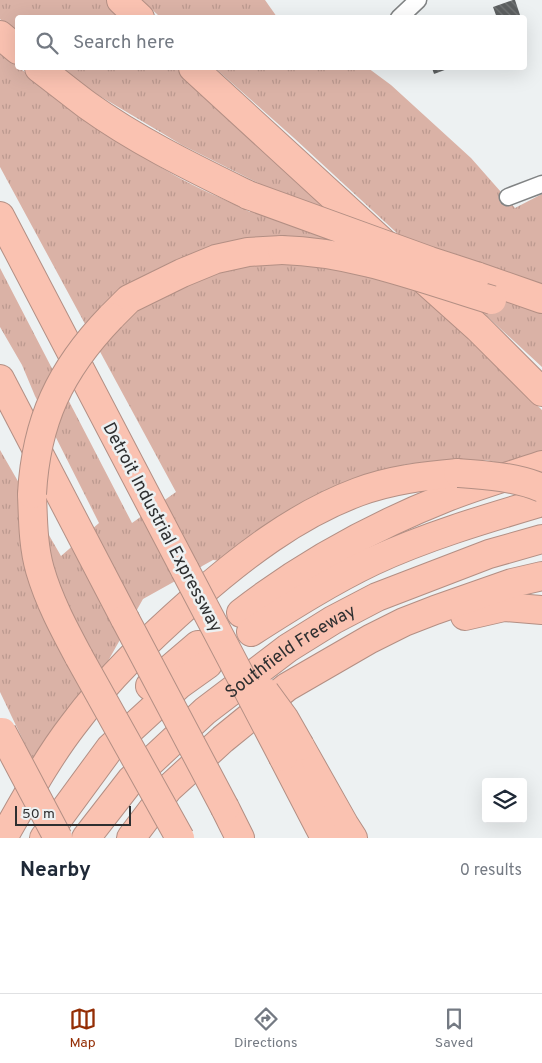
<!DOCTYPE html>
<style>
:root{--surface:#fff;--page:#f6f6f7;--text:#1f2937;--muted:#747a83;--line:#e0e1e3;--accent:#942e05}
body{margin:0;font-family:Overpass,sans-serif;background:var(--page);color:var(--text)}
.controls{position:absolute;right:15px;bottom:15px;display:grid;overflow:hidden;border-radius:5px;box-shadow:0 5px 20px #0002}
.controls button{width:45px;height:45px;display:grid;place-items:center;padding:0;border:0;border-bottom:1px solid var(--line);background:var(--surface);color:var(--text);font:25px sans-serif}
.scale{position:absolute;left:15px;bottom:12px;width:116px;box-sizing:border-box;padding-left:5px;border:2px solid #2e2f30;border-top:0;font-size:14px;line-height:18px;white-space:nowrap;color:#2e2f30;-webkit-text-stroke:4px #edf1f2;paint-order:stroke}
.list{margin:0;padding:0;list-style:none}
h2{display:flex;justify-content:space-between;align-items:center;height:65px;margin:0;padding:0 20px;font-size:21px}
h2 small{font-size:16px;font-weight:400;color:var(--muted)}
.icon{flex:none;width:28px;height:28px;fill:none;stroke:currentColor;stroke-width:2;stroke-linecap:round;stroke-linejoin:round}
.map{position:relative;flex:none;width:542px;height:838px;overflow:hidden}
.search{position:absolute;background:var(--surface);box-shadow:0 5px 20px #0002;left:15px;right:15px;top:15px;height:55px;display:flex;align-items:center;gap:12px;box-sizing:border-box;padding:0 18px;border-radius:5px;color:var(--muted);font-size:19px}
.sheet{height:155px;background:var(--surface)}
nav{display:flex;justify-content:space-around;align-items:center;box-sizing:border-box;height:70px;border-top:1px solid var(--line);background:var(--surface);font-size:14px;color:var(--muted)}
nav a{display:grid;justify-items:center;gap:2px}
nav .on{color:var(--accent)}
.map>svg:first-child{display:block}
.grass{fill:url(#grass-tufts)}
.building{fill:url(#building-back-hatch)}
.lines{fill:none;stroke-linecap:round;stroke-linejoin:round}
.minor-casing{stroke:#808384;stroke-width:19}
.motorway-casing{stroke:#b38f84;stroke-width:30}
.minor{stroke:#fff;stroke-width:16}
.motorway{stroke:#fac2b1;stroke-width:28}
.motorway-bridge-casing{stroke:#b38f84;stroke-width:30;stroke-linecap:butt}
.motorway-bridge{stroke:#fac2b1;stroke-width:28}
.labels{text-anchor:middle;stroke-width:5;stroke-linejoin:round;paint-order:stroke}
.street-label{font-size:18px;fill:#2e2f30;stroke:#edf1f2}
</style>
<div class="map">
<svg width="542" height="838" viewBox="0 0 542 838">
<defs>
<pattern id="grass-tufts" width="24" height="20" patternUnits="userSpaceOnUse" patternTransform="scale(1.25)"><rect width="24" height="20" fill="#dab2a6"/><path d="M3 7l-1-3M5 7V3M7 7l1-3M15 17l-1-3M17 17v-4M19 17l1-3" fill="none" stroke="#bb998f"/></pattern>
<pattern id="building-back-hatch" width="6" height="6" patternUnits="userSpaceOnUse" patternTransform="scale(1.25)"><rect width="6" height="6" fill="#5c5f60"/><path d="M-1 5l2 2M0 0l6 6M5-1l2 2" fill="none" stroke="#757878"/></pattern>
</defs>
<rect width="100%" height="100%" fill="#edf1f2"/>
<path class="grass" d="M 0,0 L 109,0 L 127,17 L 18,18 L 17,34 L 0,19 Z
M 142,0 L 265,0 L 277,17 L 160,17 Z
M 0,51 C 52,97 112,140 174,175 C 198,189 225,199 250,212 L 258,183 L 182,145 L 78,83 L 59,68 L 179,68 L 327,209 L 417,289 L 542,410 L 542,453 L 508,465 L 486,460 L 406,464 L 310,503 L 222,561 L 213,560 L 143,599 L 108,661 L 45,750 L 32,759 L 0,692 L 0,450 L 61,556 L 99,523 L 35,396 L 22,365 L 0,327 L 0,268 L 132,523 L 176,492 L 0,167 Z
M 215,68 L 368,68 L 391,85 L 471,158 L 515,208 L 542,194 L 542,367 L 294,138 Z"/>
<path class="building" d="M 513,0 L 515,0 L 521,18 L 497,18 L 493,7 Z
M 432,68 L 450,68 L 434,74 Z"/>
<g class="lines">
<g class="minor-casing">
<path id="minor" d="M 399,18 L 418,0
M 508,197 L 542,184"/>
</g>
<g class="motorway-casing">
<g id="motorway">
<path d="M 121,0 L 140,18"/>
<path d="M 0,35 L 18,50"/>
<path d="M 39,68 C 55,80 71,93 87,105 C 137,141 193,168 248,195"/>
<path d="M 193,68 L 388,247"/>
<path d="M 0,216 L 185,570"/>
<path d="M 420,276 L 478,328 L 542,392"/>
<path d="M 476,276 L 542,299"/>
<path d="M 111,317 L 129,299 L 182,273 L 216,259 L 248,252 L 282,250"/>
<path d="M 0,379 L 125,619"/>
<path d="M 32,494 C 33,519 33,546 40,570 C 49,601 64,629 79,657"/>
<path d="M 241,613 C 303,565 372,527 445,498 C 477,485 510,476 542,465"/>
<path d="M 465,616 L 504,607 L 542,610"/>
<path d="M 251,632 C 290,607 331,581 373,561 C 427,536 485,519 542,502"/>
<path d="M 150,686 L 198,645"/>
<path d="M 300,746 L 344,824 L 353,838"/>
<path d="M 283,757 L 325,838"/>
<path d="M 225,808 L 240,838"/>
<path d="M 3,838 C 25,800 46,760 73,725 C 108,678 150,638 193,600 C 242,557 296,515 358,492 C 390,480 423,476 458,473"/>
<path d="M 44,838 L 110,748 L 180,684 L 208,664"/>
<path id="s1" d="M 86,838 L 131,780 L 205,711 L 288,648 L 333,620 L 377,597 L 489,554 L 542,539"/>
<path d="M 131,838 L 168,789 L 223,739 L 287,687 L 370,639 L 404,622 L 435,610 L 512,583 L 542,576"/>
</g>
</g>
<use href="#minor" class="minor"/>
<use href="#motorway" class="motorway"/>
<g class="motorway-bridge-casing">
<path id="motorway-bridge" d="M 248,195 L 430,261 L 476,276
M 282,250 C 355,252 423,279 492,300
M 458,473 C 486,475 516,477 542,488
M 32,494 C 36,421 60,370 111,317
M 185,570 L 283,757
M 125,619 L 225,808
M 79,657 L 180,838
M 265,692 L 284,718 L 300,746
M 2,732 L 58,838"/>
</g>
<use href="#motorway-bridge" class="motorway-bridge"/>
</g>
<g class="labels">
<g class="street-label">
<text transform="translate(163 527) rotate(62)" y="6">Detroit Industrial Expressway</text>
<text dy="6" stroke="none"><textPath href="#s1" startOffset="279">Southfield Freeway</textPath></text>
</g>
</g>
</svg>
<div class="controls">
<button><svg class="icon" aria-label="layers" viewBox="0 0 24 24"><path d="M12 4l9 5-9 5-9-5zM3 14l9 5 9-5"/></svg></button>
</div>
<div class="scale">50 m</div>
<div class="search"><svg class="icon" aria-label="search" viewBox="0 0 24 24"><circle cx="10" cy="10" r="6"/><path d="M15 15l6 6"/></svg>Search here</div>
</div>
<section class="sheet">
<h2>Nearby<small>0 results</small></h2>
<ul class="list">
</ul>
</section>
<nav>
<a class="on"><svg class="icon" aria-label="map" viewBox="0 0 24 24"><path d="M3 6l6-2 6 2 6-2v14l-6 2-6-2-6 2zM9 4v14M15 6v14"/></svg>Map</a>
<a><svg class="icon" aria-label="directions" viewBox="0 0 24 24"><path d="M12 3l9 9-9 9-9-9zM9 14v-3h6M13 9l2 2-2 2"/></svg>Directions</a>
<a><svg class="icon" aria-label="saved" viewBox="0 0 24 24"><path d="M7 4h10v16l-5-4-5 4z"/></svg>Saved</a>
</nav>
